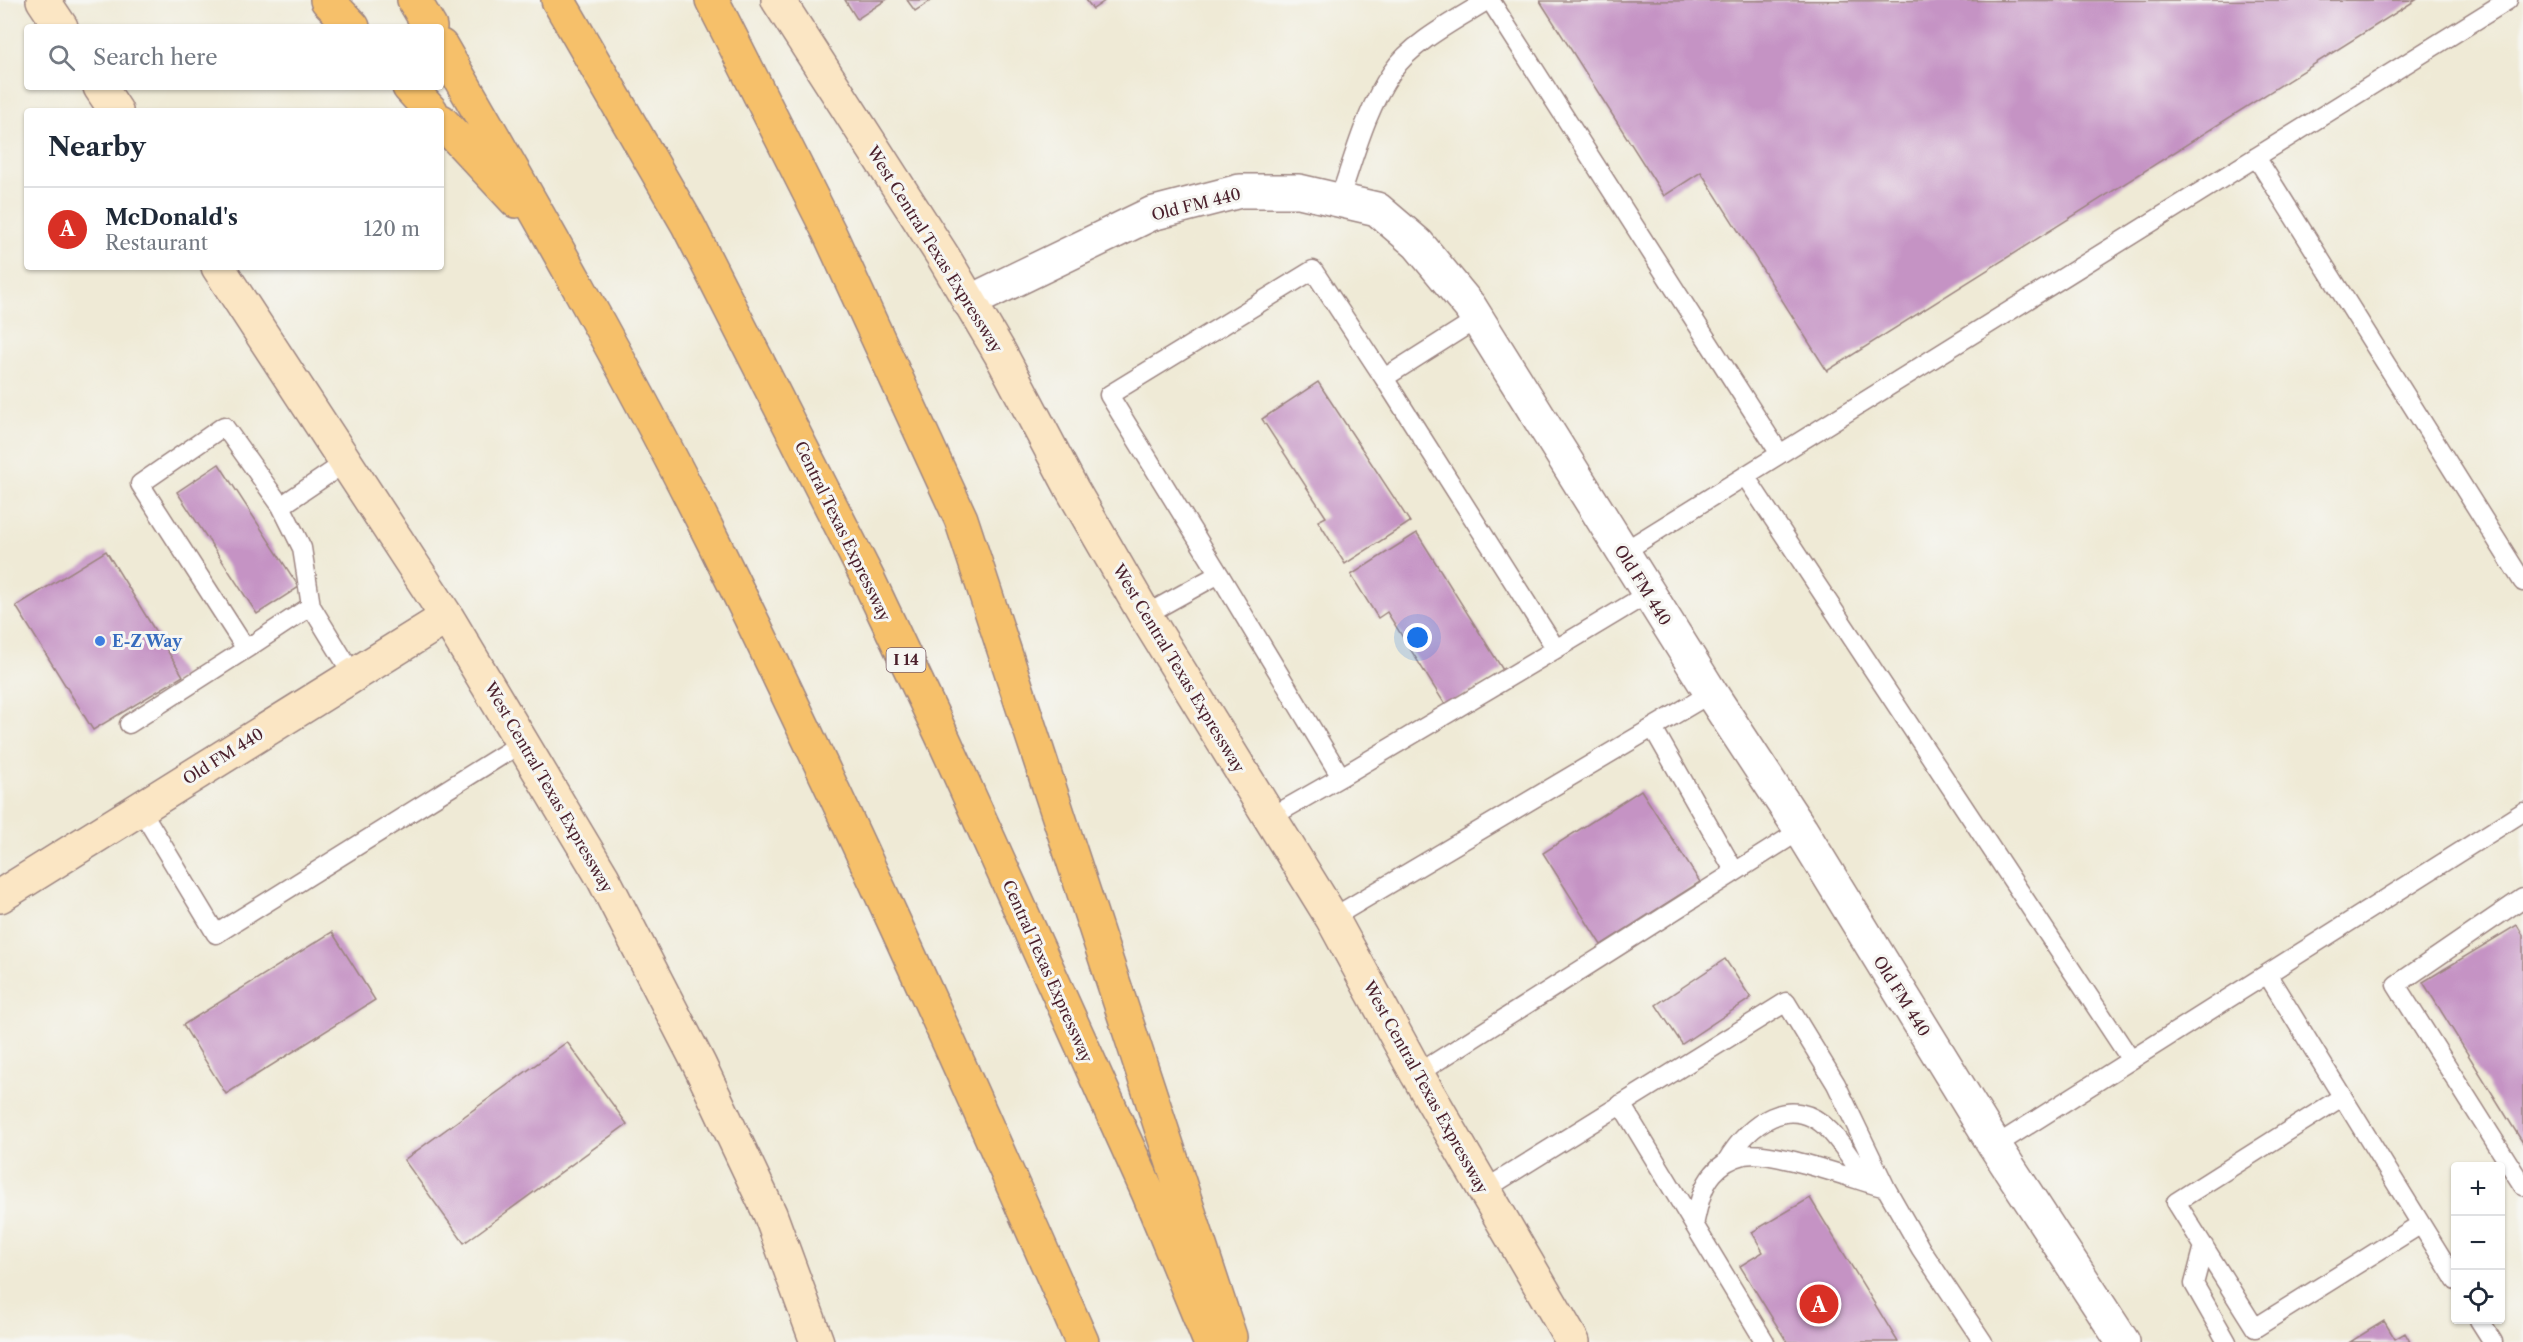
<!DOCTYPE html>
<meta charset="utf-8">
<style>
:root{--surface:#fff;--page:#f2f2f3;--text:#1f2937;--muted:#747a83;--line:#e0e1e3;--accent:#d93025}
body{margin:0;font-family:"Libre Caslon Text",serif;background:var(--page);color:var(--text)}
.controls{position:absolute;right:18px;bottom:18px;display:grid;overflow:hidden;border-radius:6px;box-shadow:0 2px 4px #0004}
.controls button{width:54px;height:54px;display:grid;place-items:center;padding:0;border:0;border-bottom:2px solid var(--line);background:var(--surface);color:var(--text);font:30px sans-serif}
.you{position:absolute;left:1418px;top:638px;width:21px;height:21px;margin:-15px;border:4px solid #fff;border-radius:50%;background:#1a73e8;box-shadow:0 0 0 9px #1a73e833}
.badge{display:grid;place-items:center;width:39px;height:39px;border-radius:50%;background:var(--accent);color:#fff;font-size:20px;font-weight:700}
.pin{position:absolute;translate:-50% -50%;border:3px solid #fff;box-shadow:0 2px 6px #0006}
.list{margin:0;padding:0;list-style:none}
h2{display:flex;justify-content:space-between;align-items:center;height:78px;margin:0;padding:0 24px;font-size:26px}
h2 small{font-size:20px;font-weight:400;color:var(--muted)}
.list li{display:grid;grid-template-columns:39px 1fr auto;gap:18px;align-items:center;box-sizing:border-box;height:84px;padding:0 24px;border-top:2px solid var(--line)}
.list b{display:block;font-size:22px;white-space:nowrap}
.list p{margin:0;font-size:20px;white-space:nowrap;color:var(--muted)}
.list em{font-size:20px;font-style:normal;color:var(--muted)}
.icon{flex:none;width:33px;height:33px;fill:none;stroke:currentColor;stroke-width:2;stroke-linecap:round;stroke-linejoin:round}
.map{position:relative;flex:none;width:2523px;height:1342px;overflow:hidden}
.search{position:absolute;background:var(--surface);box-shadow:0 2px 4px #0004;left:24px;top:24px;width:420px;height:66px;display:flex;align-items:center;gap:15px;box-sizing:border-box;padding:0 21px;border-radius:6px;color:var(--muted);font-size:22px}
.panel{position:absolute;background:var(--surface);box-shadow:0 2px 4px #0004;left:24px;top:108px;width:420px;height:162px;border-radius:6px}
.map>svg:first-child{display:block}
.building{fill:#c593c4}
.lines{fill:none;stroke-linecap:round;stroke-linejoin:round}
.lane-casing{stroke:#9c8480;stroke-width:21}
.street-casing{stroke:#9c8480;stroke-width:36}
.secondary-casing{stroke:#9c8480;stroke-width:36}
.highway-casing{stroke:#9c8480;stroke-width:36}
.lane{stroke:#fff;stroke-width:18}
.street{stroke:#fff;stroke-width:33}
.secondary{stroke:#fbe6c4;stroke-width:33}
.highway{stroke:#f6c06b;stroke-width:33}
.shop-dot{fill:#3f7fe0;stroke:#f6f6f2;stroke-width:2}
.labels{text-anchor:middle;stroke-width:6;stroke-linejoin:round;paint-order:stroke}
.shield{fill:#f6f6f2;stroke:#7e6067;stroke-width:1.5}
.shield-label{font-size:15px;font-weight:bold;fill:#4a1f2b}
.street-label{font-size:16px;fill:#4a1f2b;stroke:#f6f6f2}
.shop-label{font-size:16px;font-weight:bold;fill:#366cbe;stroke:#f6f6f2;text-anchor:start}
</style>
<div class="map">
<svg width="2523" height="1342" viewBox="0 0 2523 1342">
<rect width="100%" height="100%" fill="#f6f6f2"/>
<filter id="ink" filterUnits="userSpaceOnUse"><feTurbulence type="fractalNoise" baseFrequency=".0167" numOctaves="2"/><feDisplacementMap in="SourceGraphic" scale="12" xChannelSelector="R" yChannelSelector="G"/><feConvolveMatrix kernelMatrix="1 2 1 2 8 2 1 2 1" color-interpolation-filters="sRGB"/></filter>
<filter id="wash" filterUnits="userSpaceOnUse"><feTurbulence type="fractalNoise" baseFrequency=".008" numOctaves="4" result="noise"/><feDisplacementMap in="SourceGraphic" scale="24" xChannelSelector="R" yChannelSelector="G"/><feGaussianBlur stdDeviation="1.35" result="paint"/><feColorMatrix in="noise" values="0 0 0 0 0 0 0 0 0 0 0 0 0 0 0 0 0 1.4 0 .05"/><feComposite in="paint" operator="in"/></filter>
<g filter="url(#wash)">
<rect width="100%" height="100%" fill="#efead6"/>
<g id="blocks">
<path class="building" d="M 845,0 L 886,0 L 857,19 Z
M 907,0 L 932,0 L 915,11 Z
M 1086,0 L 1106,0 L 1093,9 Z
M 2416,0 L 1827,371 L 1701,172 L 1664,196 L 1540,1 Z
M 1318,382 L 1410,522 L 1345,564 L 1318,521 L 1326,517 L 1262,419 Z
M 219,464 L 299,587 L 257,614 L 177,492 Z
M 1417,533 L 1503,670 L 1446,706 L 1387,612 L 1378,618 L 1351,575 Z
M 106,551 L 183,676 L 93,730 L 16,606 Z
M 1641,790 L 1700,882 L 1601,945 L 1543,853 Z
M 2517,925 L 2523,935 L 2523,1143 L 2423,982 Z
M 332,932 L 375,1000 L 226,1094 L 183,1025 Z
M 1725,959 L 1751,998 L 1682,1044 L 1656,1005 Z
M 567,1042 L 627,1124 L 464,1243 L 404,1160 Z
M 1810,1198 L 1898,1342 L 1787,1342 L 1740,1266 L 1763,1252 L 1752,1232 Z
M 2384,1321 L 2395,1339 L 2405,1333 L 2410,1342 L 2350,1342 Z"/>
</g>
</g>
<g filter="url(#ink)">
<use href="#blocks" fill-opacity="0" stroke="#9c8480" stroke-width="1.5"/>
<g class="lines">
<g class="lane-casing">
<path id="lane" d="M 1490,0 L 1780,454
M 2256,157 L 2523,582
M 1339,200 C 1354,158 1366,109 1392,72 C 1412,42 1458,19 1488,0
M 1477,319 L 1384,378 L 1556,649 L 1649,593
M 346,462 L 281,506 L 224,426 L 140,484 L 246,649 L 311,606 L 353,675
M 1745,476 L 2131,1060
M 281,506 L 302,548 L 311,606
M 1623,552 L 2508,0
M 1219,574 L 1109,395 L 1313,270 L 1384,378
M 1145,615 L 1219,574 L 1341,777 L 1271,817
M 129,724 L 246,649
M 1653,728 L 1735,872
M 1341,777 L 1556,649
M 140,808 L 216,934 L 523,742
M 2523,898 L 2396,985 L 2523,1186
M 1332,918 L 1711,693
M 2267,974 L 2456,1281
M 1417,1074 L 1801,830
M 2342,1097 L 2176,1202 L 2255,1328 L 2421,1224
M 1621,1104 L 1765,1342
M 1995,1146 L 2523,812
M 1726,1162 C 1748,1125 1791,1090 1830,1131 C 1844,1146 1856,1166 1868,1183
M 1484,1190 L 1786,1002 L 1836,1084 L 1886,1188 L 1921,1249 L 1983,1342
M 1694,1225 C 1698,1208 1701,1188 1713,1174 C 1721,1164 1732,1158 1744,1155 C 1771,1149 1856,1180 1886,1188
M 2204,1246 L 2194,1284 L 2227,1342
M 2479,1320 L 2493,1342"/>
</g>
<g class="street-casing">
<path id="street" d="M 969,302 L 1151,214 L 1240,191 L 1299,191 L 1377,209 L 1418,244 L 1470,307 L 1711,693 L 1801,830 L 1995,1146 L 2123,1342"/>
</g>
<g class="secondary-casing">
<path id="secondary" d="M 43,0 L 61,27
M 778,0 L 944,258 L 1000,353 L 1072,489 L 1145,615 L 1332,918 L 1417,1074 L 1573,1342
M 100,87 L 116,111
M 218,267 L 447,617 L 603,878 L 699,1064 L 770,1214 L 817,1342
M 0,896 L 447,617"/>
</g>
<g class="highway-casing">
<path id="highway" d="M 327,0 L 353,27
M 414,0 L 430,27
M 558,0 L 688,225 L 868,579 L 944,740 L 1148,1192 L 1210,1342
M 712,0 L 829,232 L 961,519 L 1230,1337
M 441,46 C 536,210 630,374 714,543 C 844,806 964,1073 1082,1342
M 409,87 L 431,111
M 441,121 L 516,201"/>
</g>
<use href="#lane" class="lane"/>
<use href="#street" class="street"/>
<use href="#secondary" class="secondary"/>
<use href="#highway" class="highway"/>
</g>
</g>
<circle class="shop-dot" cx="100" cy="641" r="6"/>
<g class="labels">
<rect class="shield" x="886.5" y="648" width="39" height="24" rx="4.5"/>
<g class="shield-label">
<text x="906" y="665">I 14</text>
</g>
<g class="street-label">
<text transform="translate(1196 204) rotate(-14)" y="6">Old FM 440</text>
<text transform="translate(935 249) rotate(58)" y="6">West Central Texas Expressway</text>
<text transform="translate(843 531) rotate(64)" y="6">Central Texas Expressway</text>
<text transform="translate(1643 585) rotate(58)" y="6">Old FM 440</text>
<text transform="translate(1179 668) rotate(59)" y="6">West Central Texas Expressway</text>
<text transform="translate(223 756) rotate(-32)" y="6">Old FM 440</text>
<text transform="translate(549 787) rotate(60)" y="6">West Central Texas Expressway</text>
<text transform="translate(1048 971) rotate(66)" y="6">Central Texas Expressway</text>
<text transform="translate(1902 996) rotate(58)" y="6">Old FM 440</text>
<text transform="translate(1426 1087) rotate(61)" y="6">West Central Texas Expressway</text>
</g>
<g class="shop-label">
<text x="112" y="647">E-Z Way</text>
</g>
</g>
</svg>
<div class="controls">
<button>+</button>
<button>−</button>
<button><svg class="icon" aria-label="locate" viewBox="0 0 24 24"><circle cx="12" cy="12" r="6"/><path d="M12 2v4M12 18v4M2 12h4M18 12h4"/></svg></button>
</div>
<div class="you"></div>
<div class="pin badge" style="left:1819px;top:1304px">A</div>
<div class="search"><svg class="icon" aria-label="search" viewBox="0 0 24 24"><circle cx="10" cy="10" r="6"/><path d="M15 15l6 6"/></svg>Search here</div>
<section class="panel">
<h2>Nearby<small></small></h2>
<ul class="list">
<li><span class="badge">A</span><div><b>McDonald's</b><p>Restaurant</p></div><em>120 m</em></li>
</ul>
</section>
</div>
